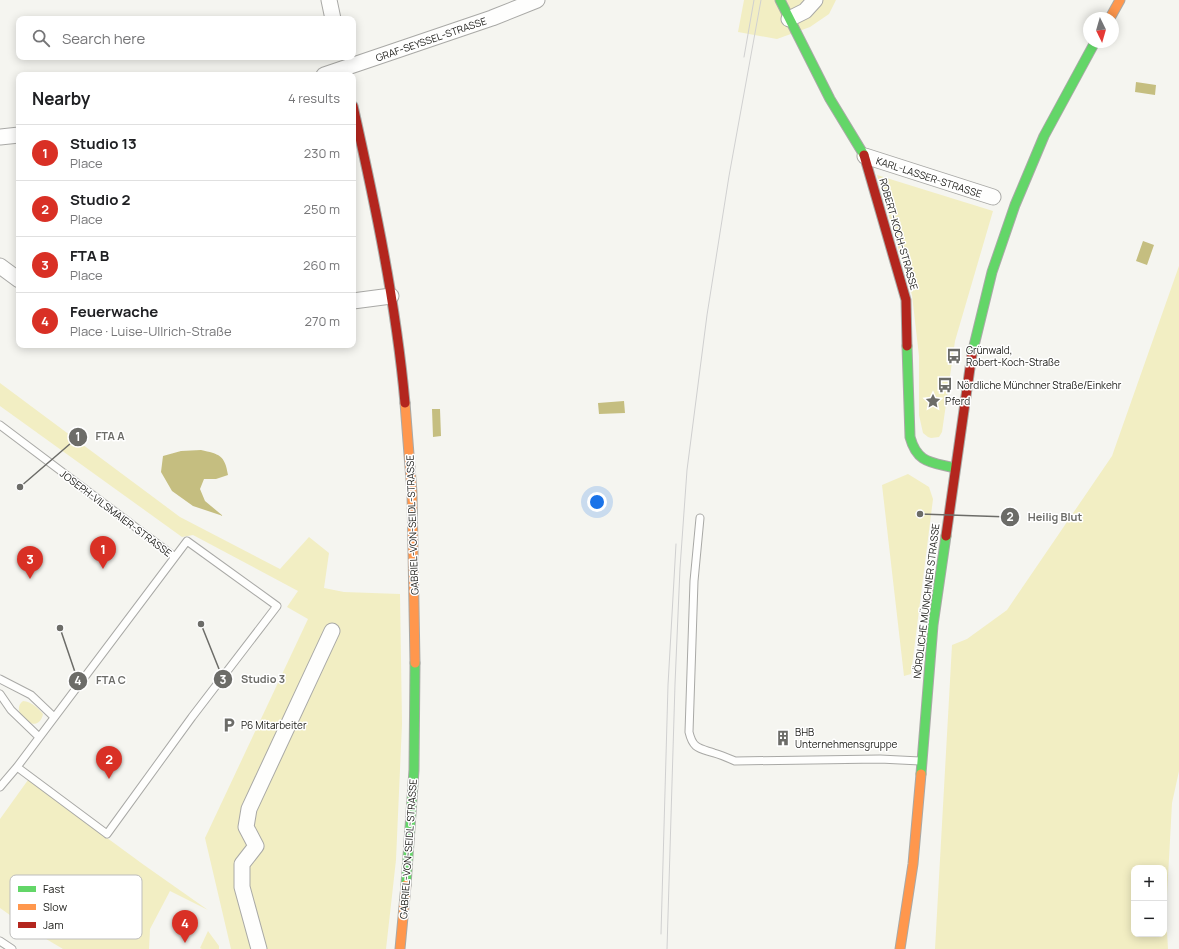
<!DOCTYPE html>
<meta charset="utf-8">
<style>
:root{--surface:#fff;--page:#f6f6f6;--text:#202124;--muted:#757577;--line:#e0e0e0;--accent:#d93025}
body{margin:0;font-family:Manrope,sans-serif;background:var(--page);color:var(--text)}
.controls{position:absolute;right:12px;bottom:12px;display:grid;overflow:hidden;border-radius:8px;box-shadow:0 2px 10px #0003}
.controls button{width:36px;height:36px;display:grid;place-items:center;padding:0;border:0;border-bottom:1px solid var(--line);background:var(--surface);color:var(--text);font:20px sans-serif}
.compass{position:absolute;left:1083px;top:12px;width:36px;height:36px;border-radius:50%;background:var(--surface);box-shadow:0 2px 10px #0003;rotate:175deg}
.you{position:absolute;left:597px;top:502px;width:14px;height:14px;margin:-10px;border:3px solid #fff;border-radius:50%;background:#1a73e8;box-shadow:0 0 0 6px #1a73e833}
.badge{display:grid;place-items:center;width:26px;height:26px;border-radius:50%;background:var(--accent);color:#fff;font-size:13px;font-weight:700}
.pin{position:absolute;translate:-50% -33px;filter:drop-shadow(0 1px 2px #0008)}
.pin::after{content:'';position:absolute;top:21px;width:14px;height:12px;background:inherit;clip-path:polygon(0 0,100% 0,50% 100%)}
.list{margin:0;padding:0;list-style:none}
h2{display:flex;justify-content:space-between;align-items:center;height:52px;margin:0;padding:0 16px;font-size:17px}
h2 small{font-size:13px;font-weight:400;color:var(--muted)}
.list li{display:grid;grid-template-columns:26px 1fr auto;gap:12px;align-items:center;box-sizing:border-box;height:56px;padding:0 16px;border-top:1px solid var(--line)}
.list b{display:block;font-size:15px;white-space:nowrap}
.list p{margin:0;font-size:13px;white-space:nowrap;color:var(--muted)}
.list em{font-size:13px;font-style:normal;color:var(--muted)}
.icon{flex:none;width:22px;height:22px;fill:none;stroke:currentColor;stroke-width:2;stroke-linecap:round;stroke-linejoin:round}
.map{position:relative;flex:none;width:1179px;height:949px;overflow:hidden}
.search{position:absolute;background:var(--surface);box-shadow:0 2px 10px #0003;left:16px;top:16px;width:340px;height:44px;display:flex;align-items:center;gap:10px;box-sizing:border-box;padding:0 14px;border-radius:8px;color:var(--muted);font-size:15px}
.panel{position:absolute;background:var(--surface);box-shadow:0 2px 10px #0003;left:16px;top:72px;width:340px;height:276px;border-radius:8px}
.map>svg:first-child{display:block}
.green{fill:#f2eec3;fill-rule:evenodd}
.water{fill:#c5be80}
.lines{fill:none;stroke-linecap:round;stroke-linejoin:round}
.lane-casing{stroke:#a9a9a6;stroke-width:9}
.street-casing{stroke:#a9a9a6;stroke-width:17}
.fast-casing{stroke:#a9a9a6;stroke-width:11}
.slow-casing{stroke:#a9a9a6;stroke-width:11}
.jam-casing{stroke:#a9a9a6;stroke-width:11}
.lane{stroke:#fefefd;stroke-width:7}
.street{stroke:#fefefd;stroke-width:15}
.fast{stroke:#63d668;stroke-width:9}
.slow{stroke:#ff974d;stroke-width:9}
.jam{stroke:#b3261e;stroke-width:9}
.tram{stroke:#d0d0d0;stroke-width:1}
.labels{text-anchor:middle;stroke-width:3;stroke-linejoin:round;paint-order:stroke}
.street-label{font-size:10px;fill:#22221e;stroke:#fff}
.poi-label{font-size:10px;fill:#22221e;stroke:#fff;text-anchor:start}
.key{fill:#fff;stroke:#bdbdbc;stroke-width:1}
.key-label{font-size:11px;fill:#22221e}
.leader{fill:none;stroke:#6c6c68;stroke-width:1.5}
.callout-dot{fill:#6c6c68;stroke:#fff;stroke-width:1.5}
.mark-label{font-size:12px;text-anchor:middle;font-weight:bold;fill:#fff}
.callout-label{font-size:11px;text-anchor:middle;font-weight:bold;fill:#6c6c68;stroke:#fff;stroke-width:3;stroke-linejoin:round;paint-order:stroke}
</style>
<div class="map">
<svg width="1179" height="949" viewBox="0 0 1179 949">
<rect width="100%" height="100%" fill="#f5f5f0"/>
<path class="green" d="M 744,0 L 836,0 L 829,14 L 810,27 L 777,39 L 738,32 Z
M 877,175 L 993,211 L 955,341 L 942,432 L 939,437 L 931,438 L 928,437 L 923,433 L 919,415 L 919,356 L 912,295 Z
M 1179,266 L 1179,771 L 1172,803 L 1166,914 L 1168,949 L 935,949 L 952,645 L 967,639 L 1007,610 L 1112,456 ZM 1134,868 L 1164,868 L 1164,934 L 1134,934 Z
M 0,383 L 180,517 L 280,569 L 309,537 L 329,553 L 324,588 L 344,592 L 400,594 L 402,724 L 396,860 L 386,949 L 231,949 L 205,838 L 308,619 L 287,607 L 298,591 L 193,535 L 182,537 L 0,406 Z
M 908,474 L 929,487 L 933,499 L 911,674 L 904,676 L 882,485 Z
M 23,701 C 32,702 38,708 43,714 C 38,738 8,712 23,701 Z
M 28,780 L 144,865 L 208,910 L 170,891 L 150,929 L 149,949 L 63,949 L 31,930 L 0,908 L 0,819 Z
M 208,931 L 219,946 L 219,949 L 202,949 L 200,948 Z"/>
<path class="water" d="M 1136,82 L 1156,85 L 1155,95 L 1135,92 Z
M 1143,241 L 1154,245 L 1147,265 L 1136,261 Z
M 624,401 L 625,413 L 599,414 L 598,403 Z
M 432,409 L 440,409 L 441,436 L 433,437 Z
M 201,450 C 219,454 225,455 228,475 L 216,479 L 204,479 L 200,489 L 205,501 L 223,516 L 193,506 L 172,491 L 161,472 L 163,456 L 181,451 Z"/>
<g class="lines">
<g class="lane-casing">
<path id="lane" d="M 0,425 L 175,557
M 700,518 L 694,581 L 689,732 C 693,749 699,748 714,753 C 721,755 728,758 735,761 L 880,759 L 920,761
M 0,679 L 31,695 L 54,717
M 0,694 L 11,710 L 39,737
M 0,787 L 17,767 L 187,541 L 277,606 L 192,717 L 107,834 L 17,767
M 0,941 L 12,949"/>
</g>
<g class="street-casing">
<path id="street" d="M 329,0 L 333,19
M 789,19 L 805,11 L 815,0
M 324,75 L 492,18 L 537,0
M 0,137 L 19,135
M 865,156 L 993,197
M 0,266 L 19,280
M 353,301 L 391,296
M 259,949 L 242,887 L 242,864 L 256,846 L 246,827 L 249,809 L 332,631"/>
</g>
<g class="fast-casing">
<path id="fast" d="M 780,0 L 830,99 L 864,155
M 907,346 L 910,437 C 917,463 931,462 954,468
M 972,354 L 992,272 L 1015,205 L 1044,136 L 1095,42
M 921,774 L 933,625 L 946,536
M 406,885 L 414,770 L 415,663"/>
</g>
<g class="slow-casing">
<path id="slow" d="M 1110,18 L 1120,0
M 405,403 L 412,493 L 415,663
M 400,949 L 406,885
M 900,949 L 913,864 L 921,774"/>
</g>
<g class="jam-casing">
<path id="jam" d="M 353,106 C 375,204 396,303 405,403
M 864,155 L 906,300 L 907,346
M 946,536 L 972,354"/>
</g>
<use href="#lane" class="lane"/>
<use href="#street" class="street"/>
<use href="#fast" class="fast"/>
<use href="#slow" class="slow"/>
<use href="#jam" class="jam"/>
<path class="tram" d="M 744,57 L 754,0
M 661,934 L 668,685 L 676,544
M 667,949 L 675,684 L 680,568 L 687,470 L 707,315 L 729,176 L 761,0"/>
</g>
<defs>
<g id="bus-bare" transform="scale(1.2)"><path d="M-5-6H5V4H4V6H2V4H-2V6H-4V4H-5ZM-3.5-4V0h7V-4ZM-3.5 1.2v1.5H-2V1.2ZM2 1.2v1.5H3.5V1.2Z" fill="#6c6c68" stroke="#fff" stroke-width="2.5" paint-order="stroke"/></g>
<g id="sight-bare" transform="scale(1.2)"><path d="M0-6L1.8-2.2L6-1.7L2.9 1.2L3.7 5.4L0 3.3L-3.7 5.4L-2.9 1.2L-6-1.7L-1.8-2.2Z" fill="#6c6c68" stroke="#fff" stroke-width="2.5" paint-order="stroke"/></g>
<g id="parking-bare" transform="scale(1.2)"><path d="M-3.5-5.5H1a3.5 3.5 0 0 1 0 7H-1V5.5H-3.5ZM-1-3.4V-.6H.8a1.4 1.4 0 0 0 0-2.8Z" fill="#6c6c68" stroke="#fff" stroke-width="2.5" paint-order="stroke"/></g>
<g id="building-bare" transform="scale(1.2)"><path d="M-4-6H4V6H1V3H-1V6H-4ZM-2.5-4.3h1.7v1.8h-1.7ZM.8-4.3h1.7v1.8H.8ZM-2.5-1h1.7V.8h-1.7ZM.8-1h1.7V.8H.8Z" fill="#6c6c68" stroke="#fff" stroke-width="2.5" paint-order="stroke"/></g>
</defs>
<g fill-rule="evenodd">
<use href="#bus-bare" x="954" y="356"/>
<use href="#bus-bare" x="945" y="385"/>
<use href="#sight-bare" x="933" y="401"/>
<use href="#parking-bare" x="229" y="725"/>
<use href="#building-bare" x="783" y="738"/>
</g>
<g class="labels">
<g class="street-label">
<text transform="translate(431 39) rotate(-19)" y="4">GRAF-SEYSSEL-STRASSE</text>
<text transform="translate(929 177) rotate(18)" y="4">KARL-LASSER-STRASSE</text>
<text transform="translate(899 234) rotate(74)" y="4">ROBERT-KOCH-STRASSE</text>
<text transform="translate(116 513) rotate(37)" y="4">JOSEPH-VILSMAIER-STRASSE</text>
<text transform="translate(412 525) rotate(-92)" y="4">GABRIEL-VON-SEIDL-STRASSE</text>
<text transform="translate(926 601) rotate(-83)" y="4">NÖRDLICHE MÜNCHNER STRASSE</text>
<text transform="translate(408 849) rotate(-86)" y="4">GABRIEL-VON-SEIDL-STRASSE</text>
</g>
<g class="poi-label">
<text x="966" y="354">Grünwald,<tspan x="966" dy="12">Robert-Koch-Straße</tspan></text>
<text x="957" y="389">Nördliche Münchner Straße/Einkehr</text>
<text x="945" y="405">Pferd</text>
<text x="241" y="729">P6 Mitarbeiter</text>
<text x="795" y="736">BHB<tspan x="795" dy="12">Unternehmensgruppe</tspan></text>
</g>
</g>
<rect x="10" y="875" width="132" height="64" rx="6" class="key"/>
<rect x="18" y="886" width="18" height="6" fill="#63d668"/>
<rect x="18" y="904" width="18" height="6" fill="#ff974d"/>
<rect x="18" y="922" width="18" height="6" fill="#b3261e"/>
<g class="key-label">
<text x="43" y="893">Fast</text>
<text x="43" y="911">Slow</text>
<text x="43" y="929">Jam</text>
</g>
<path class="leader" d="M20 487L78 437M920 514L1010 517M201 624L223 679M60 628L78 681"/>
<g class="callout-dot">
<circle cx="20" cy="487" r="4"/>
<circle cx="920" cy="514" r="4"/>
<circle cx="201" cy="624" r="4"/>
<circle cx="60" cy="628" r="4"/>
<circle cx="78" cy="437" r="10"/>
<circle cx="1010" cy="517" r="10"/>
<circle cx="223" cy="679" r="10"/>
<circle cx="78" cy="681" r="10"/>
</g>
<g class="mark-label">
<text x="78" y="441">1</text>
<text x="1010" y="521">2</text>
<text x="223" y="684">3</text>
<text x="78" y="685">4</text>
</g>
<g class="callout-label">
<text x="110" y="440">FTA A</text>
<text x="1055" y="521">Heilig Blut</text>
<text x="263" y="683">Studio 3</text>
<text x="111" y="684">FTA C</text>
</g>
</svg>
<div class="controls">
<button>+</button>
<button>−</button>
</div>
<svg class="compass" viewBox="-18 -18 36 36"><path d="M0-13l5 13h-10z" fill="#e53935"/><path d="M0 13l5-13h-10z" fill="#757577"/></svg>
<div class="you"></div>
<div class="pin badge" style="left:103px;top:569px">1</div>
<div class="pin badge" style="left:109px;top:779px">2</div>
<div class="pin badge" style="left:30px;top:579px">3</div>
<div class="pin badge" style="left:185px;top:943px">4</div>
<div class="search"><svg class="icon" aria-label="search" viewBox="0 0 24 24"><circle cx="10" cy="10" r="6"/><path d="M15 15l6 6"/></svg>Search here</div>
<section class="panel">
<h2>Nearby<small>4 results</small></h2>
<ul class="list">
<li><span class="badge">1</span><div><b>Studio 13</b><p>Place</p></div><em>230 m</em></li>
<li><span class="badge">2</span><div><b>Studio 2</b><p>Place</p></div><em>250 m</em></li>
<li><span class="badge">3</span><div><b>FTA B</b><p>Place</p></div><em>260 m</em></li>
<li><span class="badge">4</span><div><b>Feuerwache</b><p>Place · Luise-Ullrich-Straße</p></div><em>270 m</em></li>
</ul>
</section>
</div>
